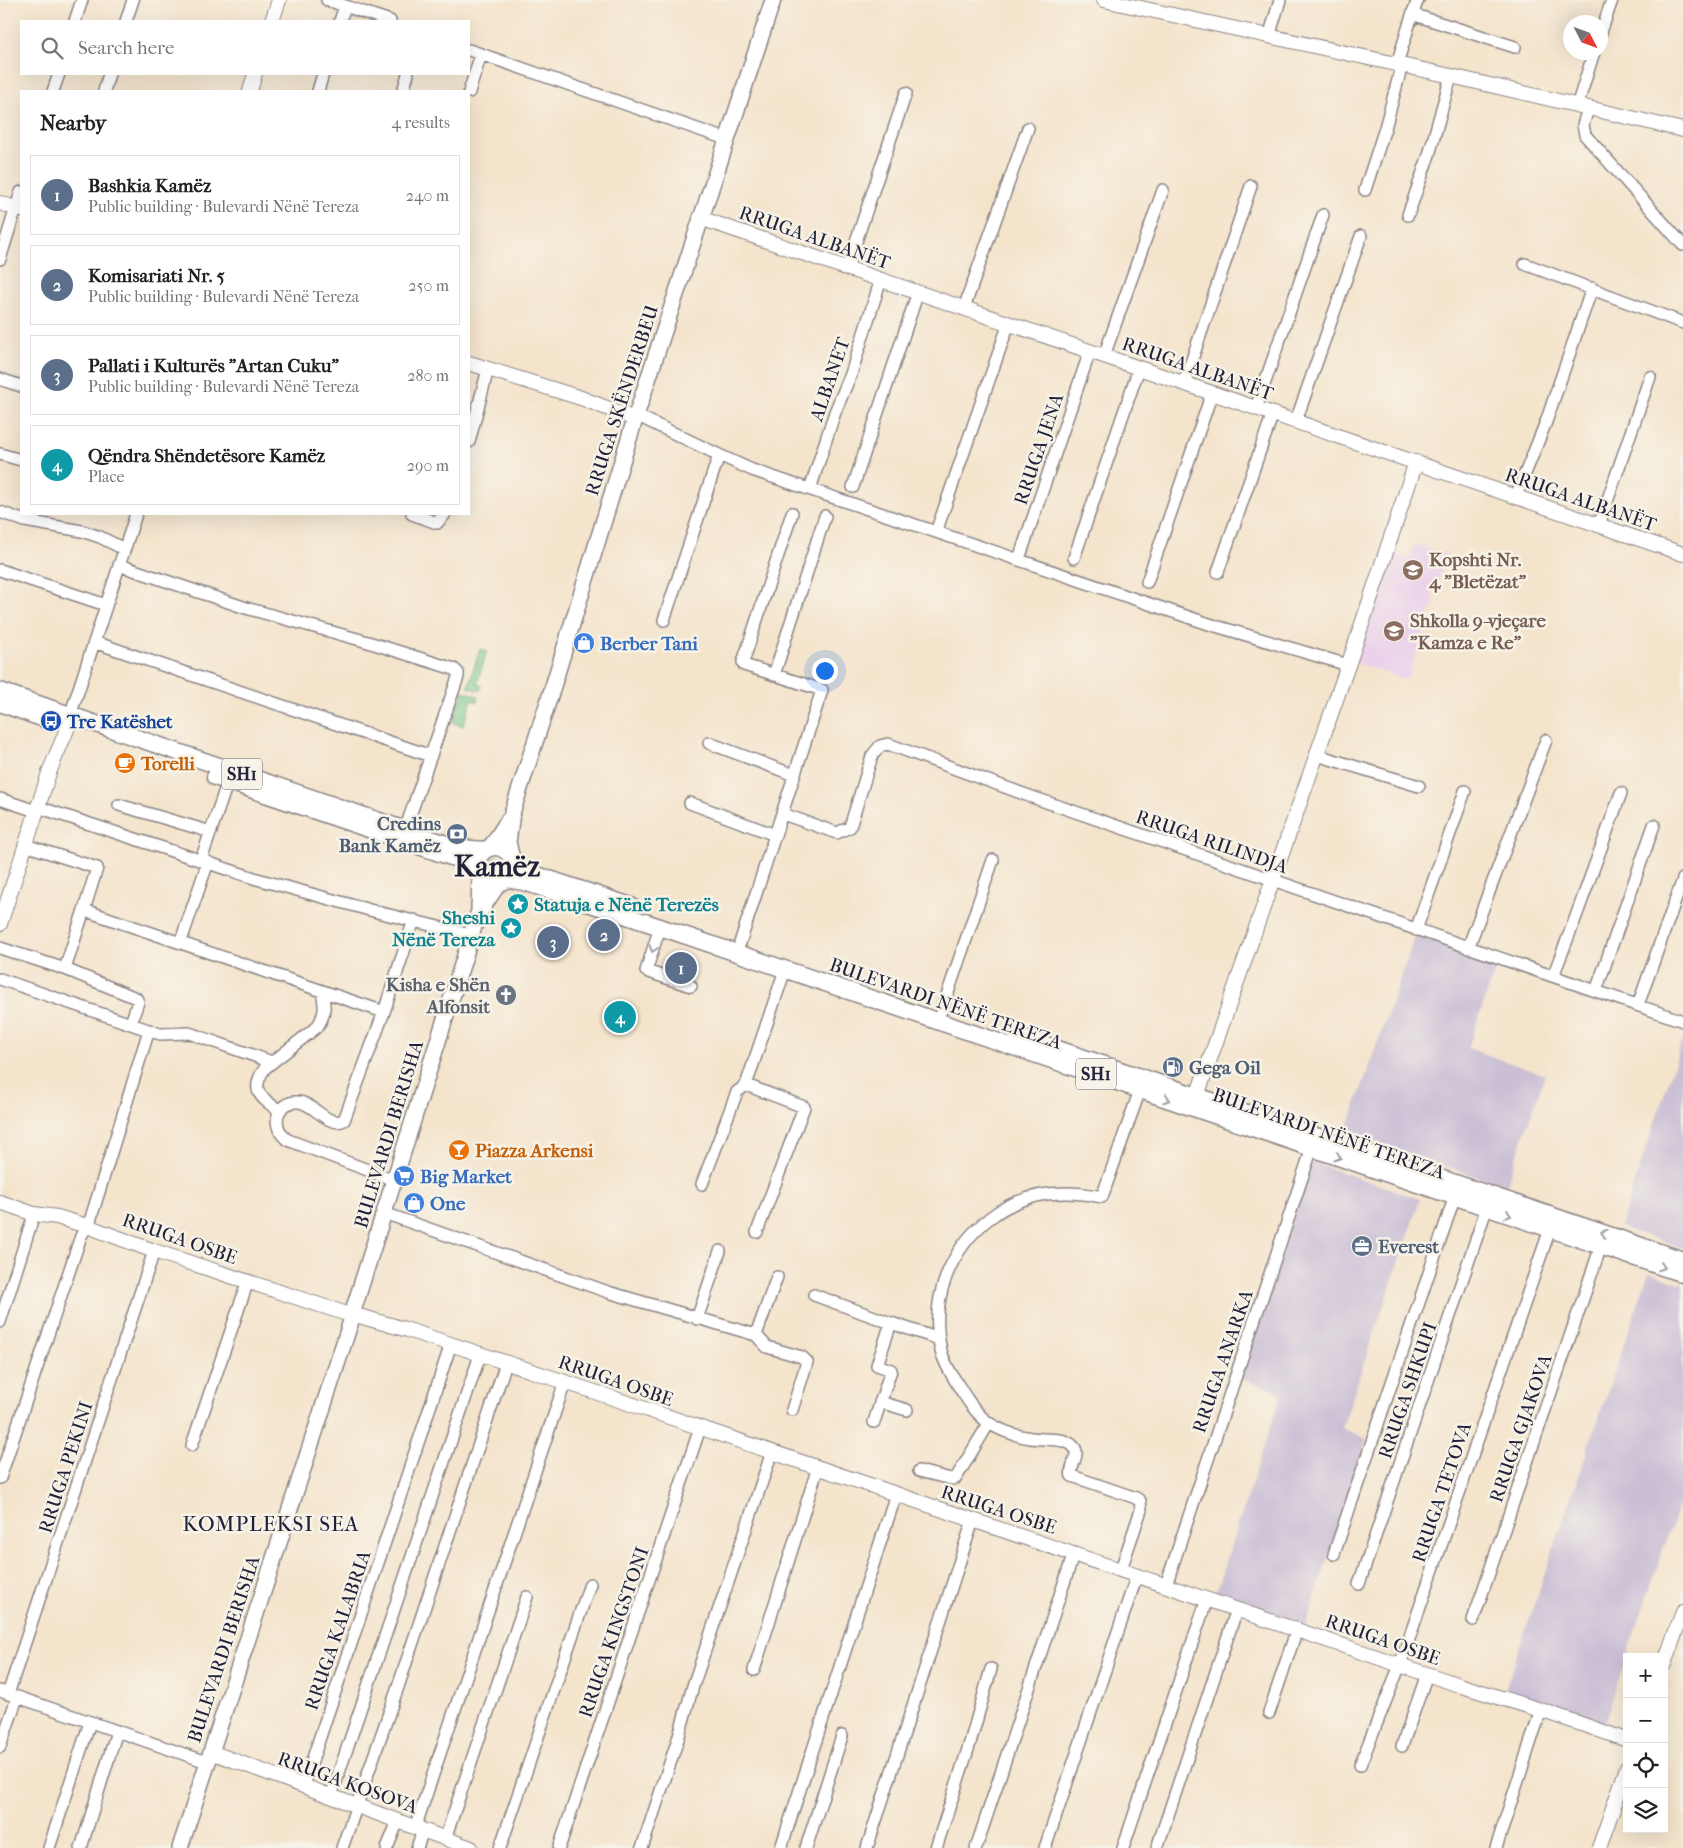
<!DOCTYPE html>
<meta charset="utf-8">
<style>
:root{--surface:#fff;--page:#f6f6f6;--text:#202124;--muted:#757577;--line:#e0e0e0;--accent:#0b8043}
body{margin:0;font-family:"IM FELL French Canon",serif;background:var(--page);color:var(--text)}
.controls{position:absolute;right:15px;bottom:15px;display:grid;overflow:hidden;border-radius:0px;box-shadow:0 5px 20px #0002}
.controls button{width:45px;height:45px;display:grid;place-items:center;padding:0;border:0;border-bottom:1px solid var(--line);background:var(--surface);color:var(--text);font:25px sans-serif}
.compass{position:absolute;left:1563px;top:15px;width:45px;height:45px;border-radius:50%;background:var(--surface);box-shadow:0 5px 20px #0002;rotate:132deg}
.you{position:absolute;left:824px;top:670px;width:18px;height:18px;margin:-12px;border:4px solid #fff;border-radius:50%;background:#1a73e8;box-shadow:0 0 0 8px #1a73e833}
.badge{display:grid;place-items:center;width:32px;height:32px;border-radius:50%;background:var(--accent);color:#fff;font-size:16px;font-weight:700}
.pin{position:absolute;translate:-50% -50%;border:2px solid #fff;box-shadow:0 1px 5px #0006}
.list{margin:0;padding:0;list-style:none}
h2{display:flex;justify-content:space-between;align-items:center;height:65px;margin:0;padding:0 20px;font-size:21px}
h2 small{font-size:16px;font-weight:400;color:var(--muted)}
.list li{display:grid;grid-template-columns:32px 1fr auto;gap:15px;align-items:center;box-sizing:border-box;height:80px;margin:0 10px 10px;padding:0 10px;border:1px solid var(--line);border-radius:0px}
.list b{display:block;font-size:19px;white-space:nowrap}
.list p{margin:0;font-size:16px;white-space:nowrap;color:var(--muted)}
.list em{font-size:16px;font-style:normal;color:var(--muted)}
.icon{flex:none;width:28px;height:28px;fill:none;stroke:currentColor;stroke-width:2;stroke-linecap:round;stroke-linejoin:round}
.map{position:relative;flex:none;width:1683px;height:1848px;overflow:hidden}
.search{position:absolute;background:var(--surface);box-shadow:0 5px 20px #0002;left:20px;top:20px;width:450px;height:55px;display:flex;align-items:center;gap:12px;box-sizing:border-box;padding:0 18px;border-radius:0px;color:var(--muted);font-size:19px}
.panel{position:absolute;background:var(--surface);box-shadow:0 5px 20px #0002;left:20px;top:90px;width:450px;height:425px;border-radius:0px}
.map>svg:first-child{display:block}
.built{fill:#ebd1eb}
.industrial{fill:#cbbfd5}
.green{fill:#79c98a;stroke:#4e7662}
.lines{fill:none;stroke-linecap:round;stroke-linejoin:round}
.minor-casing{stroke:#8b8384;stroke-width:14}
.tertiary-casing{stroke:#8b8384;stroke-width:16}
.secondary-casing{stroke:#8b8384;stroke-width:18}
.primary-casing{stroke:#8b8384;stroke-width:19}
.minor{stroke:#fff;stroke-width:11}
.tertiary{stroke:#fff;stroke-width:14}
.secondary{stroke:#fff;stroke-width:15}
.primary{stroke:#fff;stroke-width:16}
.oneway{stroke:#9c9ca7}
.labels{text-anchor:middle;stroke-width:5;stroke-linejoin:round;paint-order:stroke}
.shield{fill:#f7f3e8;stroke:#62616f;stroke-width:1}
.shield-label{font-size:18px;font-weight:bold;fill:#22223b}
.street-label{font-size:19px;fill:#22223b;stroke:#f7f3e8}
.education-label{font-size:19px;font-weight:bold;fill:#785e54;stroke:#f7f3e8;text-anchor:start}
.shop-label{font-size:19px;font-weight:bold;fill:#366cbe;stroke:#f7f3e8;text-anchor:start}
.transit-label{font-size:19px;font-weight:bold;fill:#164399;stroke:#f7f3e8;text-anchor:start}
.food-label{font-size:19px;font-weight:bold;fill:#c56008;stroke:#f7f3e8;text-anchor:start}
.service-label{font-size:19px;font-weight:bold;fill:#4e5e75;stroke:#f7f3e8;text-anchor:start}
.culture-label{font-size:19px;font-weight:bold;fill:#0d838f;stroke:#f7f3e8;text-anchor:start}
.worship-label{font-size:19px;font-weight:bold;fill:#5b616d;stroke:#f7f3e8;text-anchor:end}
.quarter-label{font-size:21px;letter-spacing:1px;fill:#22223b;stroke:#f7f3e8}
.town-label{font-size:29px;font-weight:bold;fill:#22223b;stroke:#f7f3e8}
</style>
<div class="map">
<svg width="1683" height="1848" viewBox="0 0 1683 1848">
<rect width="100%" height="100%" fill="#f7f3e8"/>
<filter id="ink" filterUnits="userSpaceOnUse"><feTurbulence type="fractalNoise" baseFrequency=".02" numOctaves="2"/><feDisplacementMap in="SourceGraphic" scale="10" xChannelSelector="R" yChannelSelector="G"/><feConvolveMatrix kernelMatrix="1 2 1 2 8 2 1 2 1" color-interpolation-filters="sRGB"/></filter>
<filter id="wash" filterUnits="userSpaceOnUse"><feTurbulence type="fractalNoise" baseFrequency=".0096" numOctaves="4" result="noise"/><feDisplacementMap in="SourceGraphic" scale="20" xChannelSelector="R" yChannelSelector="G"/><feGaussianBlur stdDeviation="1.12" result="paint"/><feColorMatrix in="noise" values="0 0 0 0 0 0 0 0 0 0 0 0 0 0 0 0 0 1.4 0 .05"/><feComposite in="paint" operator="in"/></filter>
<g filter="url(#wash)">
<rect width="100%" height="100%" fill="#f4e4cc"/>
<path class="built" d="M 1414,544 L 1447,554 L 1432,598 L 1435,600 L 1407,680 L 1353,662 L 1391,552 L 1409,558 Z"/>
<path class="industrial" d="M 1415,936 L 1497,965 L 1468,1048 L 1545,1075 L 1506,1187 L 1346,1132 Z
M 1683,1038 L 1683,1248 L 1620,1227 Z
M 1312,1162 L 1420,1199 L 1342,1428 L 1367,1439 L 1305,1627 L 1214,1596 L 1282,1393 L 1239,1378 Z
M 1649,1272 L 1683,1284 L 1683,1491 L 1604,1723 L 1505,1689 Z"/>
<path class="green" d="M 480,649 L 487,651 L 477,684 L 482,686 L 480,691 L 468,687 Z
M 463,691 L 478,696 L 477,702 L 472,700 L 463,726 L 453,723 Z
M488 866a9 9 0 1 1 18 0a9 9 0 1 1-18 0Z"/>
</g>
<g filter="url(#ink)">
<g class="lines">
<g class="minor-casing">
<path id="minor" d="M 327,0 L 390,21
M 1418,0 L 1413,12 L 1418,16 L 1515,47
M 75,21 L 82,0
M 126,21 L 133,0
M 340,21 L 345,6
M 1600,35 L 1612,0
M 1269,37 L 1280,0
M 469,50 L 726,139
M 1397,64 L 1413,12
M 53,91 L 59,74
M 104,91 L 109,74
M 318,91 L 323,74
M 403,91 L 408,74
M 469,92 L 481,54
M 1577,106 L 1594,52
M 1588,109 L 1583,125 L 1585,135 L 1683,245
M 1365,190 L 1385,128 L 1402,65
M 1408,215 L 1429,155 L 1451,76
M 0,259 L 21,192
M 1525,264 L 1683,323
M 847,268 L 906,93
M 964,308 L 1028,128
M 1104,356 L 1163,190
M 0,379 L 21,386
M 1184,383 L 1251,186
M 1256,408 L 1323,215
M 636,415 L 719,455 L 664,620
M 1296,421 L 1361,236
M 469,442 L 488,369
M 0,454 L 21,460
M 719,455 L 752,470 L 1209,624 L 1348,665
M 853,487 L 918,292
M 810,489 L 835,412 L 851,374 L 881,279
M 1516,496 L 1546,422 L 1592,288
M 0,512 L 25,521 L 82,531 L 100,537 L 124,549
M 412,514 L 437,523 L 445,514
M 1599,525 L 1650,377
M 936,532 L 1009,323
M 1074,558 L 1139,368
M 1019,559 L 1090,351
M 119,565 L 246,608 L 368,642 L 454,669 L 458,673 L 458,677 L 405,830
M 0,570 L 106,605
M 1218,572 L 1273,413
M 1147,582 L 1212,393
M 94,642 L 431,756
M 774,675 L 825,516
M 70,716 L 136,514
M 709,743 L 794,775
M 1317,755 L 1419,786
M 0,799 L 36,811
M 690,803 L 775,835
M 119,805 L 211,832
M 38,807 L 257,879 L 377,912 L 471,935
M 783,814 L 837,833 L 850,827 L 872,756 L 880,746 L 888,744 L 1029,796 L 1683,1021
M 25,845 L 97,868 L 84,910 L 384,1012 L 344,1120 C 328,1128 315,1104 299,1102 C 275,1100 270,1128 288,1140 L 394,1180
M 201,860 L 228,781
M 660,927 L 646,971 L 691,986
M 1416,930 L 1465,791
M 181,941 L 208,862
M 740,943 L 822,690 L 744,665 L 743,662 L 792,513
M 0,948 L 65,969 L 136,998 L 138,1002 L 131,1023
M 1468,948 L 1546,740
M 65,969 L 84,910
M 1553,976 L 1574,922 L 1621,793
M 0,979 L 160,1034 L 189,1033 L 272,1062
M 1596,991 L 1654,825
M 1638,1005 L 1683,879
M 942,1010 L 993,860
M 384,1012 L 414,920
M 746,1085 L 804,1107 L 757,1232
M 280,1111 C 261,1098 249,1091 265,1068 L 317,1027 C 326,1014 325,1006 322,991
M 702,1184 L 737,1092 L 746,1085 L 785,970
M 384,1213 L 608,1292 L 756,1335
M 777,1277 L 756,1335 L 767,1347 L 802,1357 L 807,1362 L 792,1410
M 814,1295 L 891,1323 L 939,1339
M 697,1319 L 720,1251
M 0,1322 L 34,1214
M 880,1402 L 907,1410
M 874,1422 L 891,1370 L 877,1365 L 891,1323
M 192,1445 L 248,1281
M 919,1471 L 951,1479 L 956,1478 L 989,1423
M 0,1478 L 81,1236 L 90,1221 L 149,1030
M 1334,1554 L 1455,1196
M 1121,1569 L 1141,1510 L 1140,1501 L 1136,1498 L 1072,1476 C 1068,1466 1083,1454 1072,1445 C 1063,1437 1043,1440 1031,1438 C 1017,1436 1001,1431 989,1423 C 976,1414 966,1398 958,1385 C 952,1375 944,1363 941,1351 C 929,1300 950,1248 991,1217 C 1024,1192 1064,1189 1102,1197 L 1140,1090
M 1359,1584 L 1487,1207
M 1166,1585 L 1312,1148
M 1473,1620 L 1601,1246
M 754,1670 L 818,1467
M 0,1691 L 207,1762
M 8,1694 L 154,1251
M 1269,1713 L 1297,1629
M 1402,1746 L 1427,1674
M 0,1747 L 17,1698
M 1360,1765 L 1400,1665 L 1550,1229
M 304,1785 L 451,1344
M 331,1796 L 480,1355
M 415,1828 L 565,1382
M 445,1839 L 527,1597
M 49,1848 L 90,1722
M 81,1848 L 117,1731
M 342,1848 L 397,1690 L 506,1363
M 387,1848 L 398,1821
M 417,1848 L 423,1830
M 500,1848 L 590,1584
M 559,1848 L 700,1428
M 642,1848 L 678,1739 L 693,1686 L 772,1452
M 781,1848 L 896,1494
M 806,1848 L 842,1736
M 867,1848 L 973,1520
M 936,1848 L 970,1743 L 991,1669
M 976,1848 L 1074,1553
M 1045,1848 L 1137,1575
M 1123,1848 L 1207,1599
M 1157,1848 L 1237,1609
M 1496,1848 L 1541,1710"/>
</g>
<g class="tertiary-casing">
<path id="tertiary" d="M 1104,0 L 1451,76 L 1683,130
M 272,21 L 279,0
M 250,91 L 255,74
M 0,203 L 21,210
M 700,218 L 1683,554
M 469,363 L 581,398 L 635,419
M 0,924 L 50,770 L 68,727
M 1197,1096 L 1352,654 L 1416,462
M 0,1202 L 34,1214 L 57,1217 L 87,1226 L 154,1251 L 347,1314
M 359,1316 L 408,1330 L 610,1397 L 1462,1686 L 1541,1710 L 1627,1740
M 1664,1664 L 1683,1612
M 211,1752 L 471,1848
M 1599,1848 L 1627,1768"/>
</g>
<g class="secondary-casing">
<path id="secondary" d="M 490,848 L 509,819
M 511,855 L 508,842 L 512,813 L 550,696 L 635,419 L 773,0
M 479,909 L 480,876
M 354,1308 L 478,914 L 499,883
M 180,1848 L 351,1321"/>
</g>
<g class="primary-casing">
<path id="primary" d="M 0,691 L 458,848 L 485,850
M 0,703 L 50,721
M 215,777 L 466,862 L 478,869
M477 865a18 18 0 1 1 36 0a18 18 0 1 1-36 0Z
M 513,863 L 528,872 L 631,906
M 507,879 L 524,882 L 660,927 L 1683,1274
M 1019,1036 L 1683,1260"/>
</g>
<use href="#minor" class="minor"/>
<use href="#tertiary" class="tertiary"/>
<use href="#secondary" class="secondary"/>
<use href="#primary" class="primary"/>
</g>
<defs><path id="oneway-chevron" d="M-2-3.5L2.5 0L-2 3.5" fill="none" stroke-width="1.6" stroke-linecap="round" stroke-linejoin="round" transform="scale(1.25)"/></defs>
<g class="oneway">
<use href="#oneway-chevron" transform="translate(653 949) rotate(108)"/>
<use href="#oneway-chevron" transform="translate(1167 1099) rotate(19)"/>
<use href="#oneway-chevron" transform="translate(1338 1157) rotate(19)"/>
<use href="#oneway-chevron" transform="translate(1508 1215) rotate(19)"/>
<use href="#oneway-chevron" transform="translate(1604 1233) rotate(-161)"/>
<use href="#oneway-chevron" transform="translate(1662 1267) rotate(19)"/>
</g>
</g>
<defs>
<g id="school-disc" transform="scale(1.125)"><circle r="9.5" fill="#8d6e63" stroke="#f7f3e8"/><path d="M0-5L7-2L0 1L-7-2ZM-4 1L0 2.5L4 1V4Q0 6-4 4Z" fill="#fff"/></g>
<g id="shop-disc" transform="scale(1.125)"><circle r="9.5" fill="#3f7fe0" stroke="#f7f3e8"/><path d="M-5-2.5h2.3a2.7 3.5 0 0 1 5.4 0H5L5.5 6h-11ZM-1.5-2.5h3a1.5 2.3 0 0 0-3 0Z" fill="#fff"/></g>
<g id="bus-disc" transform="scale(1.125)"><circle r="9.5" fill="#1a4fb4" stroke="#f7f3e8"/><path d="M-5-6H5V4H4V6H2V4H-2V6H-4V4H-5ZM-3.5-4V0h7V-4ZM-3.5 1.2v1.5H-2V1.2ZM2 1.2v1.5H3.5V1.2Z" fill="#fff"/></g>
<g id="cafe-disc" transform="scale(1.125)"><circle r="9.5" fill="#e8710a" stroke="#f7f3e8"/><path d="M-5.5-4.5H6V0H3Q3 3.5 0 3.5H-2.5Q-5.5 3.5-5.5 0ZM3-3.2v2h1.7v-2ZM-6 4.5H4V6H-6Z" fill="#fff"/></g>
<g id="bank-disc" transform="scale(1.125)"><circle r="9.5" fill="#5c6f8a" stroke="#f7f3e8"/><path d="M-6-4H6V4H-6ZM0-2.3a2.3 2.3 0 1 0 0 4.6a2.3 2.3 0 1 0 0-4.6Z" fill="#fff"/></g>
<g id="sight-disc" transform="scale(1.125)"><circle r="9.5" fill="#0f9aa8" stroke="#f7f3e8"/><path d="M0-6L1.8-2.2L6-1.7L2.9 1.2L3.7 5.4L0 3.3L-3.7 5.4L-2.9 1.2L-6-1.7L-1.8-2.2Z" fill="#fff"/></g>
<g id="church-disc" transform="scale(1.125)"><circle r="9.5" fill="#6b7280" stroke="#f7f3e8"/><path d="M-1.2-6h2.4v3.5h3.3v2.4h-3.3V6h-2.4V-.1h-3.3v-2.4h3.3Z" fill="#fff"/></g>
<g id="fuel-disc" transform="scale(1.125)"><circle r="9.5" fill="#5c6f8a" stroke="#f7f3e8"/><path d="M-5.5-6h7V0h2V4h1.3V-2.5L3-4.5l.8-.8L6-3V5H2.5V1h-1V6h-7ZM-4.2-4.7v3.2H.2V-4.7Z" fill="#fff"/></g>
<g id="bar-disc" transform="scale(1.125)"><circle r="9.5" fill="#e8710a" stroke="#f7f3e8"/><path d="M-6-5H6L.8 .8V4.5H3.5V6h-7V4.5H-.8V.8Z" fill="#fff"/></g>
<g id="supermarket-disc" transform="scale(1.125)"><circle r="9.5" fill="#3f7fe0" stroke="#f7f3e8"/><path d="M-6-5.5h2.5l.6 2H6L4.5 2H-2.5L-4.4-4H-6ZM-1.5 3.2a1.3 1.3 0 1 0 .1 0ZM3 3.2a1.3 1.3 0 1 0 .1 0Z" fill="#fff"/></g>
<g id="office-disc" transform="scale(1.125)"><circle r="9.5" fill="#5c6f8a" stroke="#f7f3e8"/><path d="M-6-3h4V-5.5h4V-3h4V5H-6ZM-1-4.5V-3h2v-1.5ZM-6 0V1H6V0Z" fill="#fff"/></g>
</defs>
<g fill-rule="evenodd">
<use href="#school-disc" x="1413" y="570"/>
<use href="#school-disc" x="1394" y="631"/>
<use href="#shop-disc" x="584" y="643"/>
<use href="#bus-disc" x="51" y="721"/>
<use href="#cafe-disc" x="125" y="763"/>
<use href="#bank-disc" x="457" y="834"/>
<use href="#sight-disc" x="518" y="904"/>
<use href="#sight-disc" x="511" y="928"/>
<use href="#church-disc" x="506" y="995"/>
<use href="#fuel-disc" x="1173" y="1067"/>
<use href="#bar-disc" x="459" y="1150"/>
<use href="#supermarket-disc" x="404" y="1176"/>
<use href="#shop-disc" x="414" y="1203"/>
<use href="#office-disc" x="1362" y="1246"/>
</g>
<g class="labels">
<g class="shield">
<rect x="222" y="758.5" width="40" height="31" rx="4"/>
<rect x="1076" y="1058.5" width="40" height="31" rx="4"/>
</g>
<g class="shield-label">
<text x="242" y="780">SH1</text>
<text x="1096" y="1080">SH1</text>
</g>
<g class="street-label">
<text transform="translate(815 237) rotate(19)" y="7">RRUGA ALBANËT</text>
<text transform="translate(1198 368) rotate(19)" y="7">RRUGA ALBANËT</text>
<text transform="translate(829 379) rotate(-71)" y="7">ALBANET</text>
<text transform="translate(621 400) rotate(-72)" y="7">RRUGA SKËNDERBEU</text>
<text transform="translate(1038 449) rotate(-71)" y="7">RRUGA JENA</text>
<text transform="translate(1581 499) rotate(19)" y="7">RRUGA ALBANËT</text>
<text transform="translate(1212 841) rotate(19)" y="7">RRUGA RILINDJA</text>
<text transform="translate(946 1003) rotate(19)" y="7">BULEVARDI NËNË TEREZA</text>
<text transform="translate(1329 1133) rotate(19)" y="7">BULEVARDI NËNË TEREZA</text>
<text transform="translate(388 1134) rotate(-73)" y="7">BULEVARDI BERISHA</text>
<text transform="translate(180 1238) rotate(19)" y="7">RRUGA OSBE</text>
<text transform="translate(1222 1361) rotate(-71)" y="7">RRUGA ANARKA</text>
<text transform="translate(616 1380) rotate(19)" y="7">RRUGA OSBE</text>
<text transform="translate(1407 1390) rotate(-71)" y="7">RRUGA SHKUPI</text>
<text transform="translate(1520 1428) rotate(-71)" y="7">RRUGA GJAKOVA</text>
<text transform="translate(65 1467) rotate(-72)" y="7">RRUGA PEKINI</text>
<text transform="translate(1441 1492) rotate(-71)" y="7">RRUGA TETOVA</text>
<text transform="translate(999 1509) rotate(18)" y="7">RRUGA OSBE</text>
<text transform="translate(337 1630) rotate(-71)" y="7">RRUGA KALABRIA</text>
<text transform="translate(613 1632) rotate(-71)" y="7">RRUGA KINGSTONI</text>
<text transform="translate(1383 1639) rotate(19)" y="7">RRUGA OSBE</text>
<text transform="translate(223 1649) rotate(-72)" y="7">BULEVARDI BERISHA</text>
<text transform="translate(348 1782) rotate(20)" y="7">RRUGA KOSOVA</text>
</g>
<g class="education-label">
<text x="1429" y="566">Kopshti Nr.<tspan x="1429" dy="22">4 "Bletëzat"</tspan></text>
<text x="1410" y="627">Shkolla 9-vjeçare<tspan x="1410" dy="22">"Kamza e Re"</tspan></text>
</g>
<g class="shop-label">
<text x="600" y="650">Berber Tani</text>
<text x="420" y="1183">Big Market</text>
<text x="430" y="1210">One</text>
</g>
<g class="transit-label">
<text x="67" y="728">Tre Katëshet</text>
</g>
<g class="food-label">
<text x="141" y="770">Torelli</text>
<text x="475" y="1157">Piazza Arkensi</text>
</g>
<g class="service-label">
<text x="441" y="830" text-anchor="end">Credins<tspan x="441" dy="22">Bank Kamëz</tspan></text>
<text x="1189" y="1074">Gega Oil</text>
<text x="1378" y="1253">Everest</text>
</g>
<g class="culture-label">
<text x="534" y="911">Statuja e Nënë Terezës</text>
<text x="495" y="924" text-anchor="end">Sheshi<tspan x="495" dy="22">Nënë Tereza</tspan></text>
</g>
<g class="worship-label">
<text x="490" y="991">Kisha e Shën<tspan x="490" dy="22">Alfonsit</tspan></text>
</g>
<g class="quarter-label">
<text x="271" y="1531">KOMPLEKSI SEA</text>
</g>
<g class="town-label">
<text x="497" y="876">Kamëz</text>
</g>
</g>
</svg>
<div class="controls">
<button>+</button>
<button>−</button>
<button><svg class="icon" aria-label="locate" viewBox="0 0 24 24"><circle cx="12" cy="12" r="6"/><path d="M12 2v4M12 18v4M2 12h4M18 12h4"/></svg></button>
<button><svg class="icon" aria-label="layers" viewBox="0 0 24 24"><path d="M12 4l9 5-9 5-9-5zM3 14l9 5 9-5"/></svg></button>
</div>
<svg class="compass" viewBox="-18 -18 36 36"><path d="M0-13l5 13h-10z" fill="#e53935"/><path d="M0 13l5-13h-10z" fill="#757577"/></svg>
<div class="you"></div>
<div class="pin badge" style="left:681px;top:968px;background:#5c6f8a">1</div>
<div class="pin badge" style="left:604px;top:935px;background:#5c6f8a">2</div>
<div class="pin badge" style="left:553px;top:942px;background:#5c6f8a">3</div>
<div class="pin badge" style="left:620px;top:1017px;background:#0f9aa8">4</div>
<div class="search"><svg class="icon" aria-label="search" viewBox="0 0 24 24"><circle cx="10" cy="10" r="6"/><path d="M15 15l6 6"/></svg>Search here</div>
<section class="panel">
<h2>Nearby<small>4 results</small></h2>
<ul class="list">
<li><span class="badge" style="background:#5c6f8a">1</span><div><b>Bashkia Kamëz</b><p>Public building · Bulevardi Nënë Tereza</p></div><em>240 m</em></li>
<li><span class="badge" style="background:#5c6f8a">2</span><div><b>Komisariati Nr. 5</b><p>Public building · Bulevardi Nënë Tereza</p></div><em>250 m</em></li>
<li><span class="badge" style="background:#5c6f8a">3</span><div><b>Pallati i Kulturës &quot;Artan Cuku&quot;</b><p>Public building · Bulevardi Nënë Tereza</p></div><em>280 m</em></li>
<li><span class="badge" style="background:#0f9aa8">4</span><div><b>Qëndra Shëndetësore Kamëz</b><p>Place</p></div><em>290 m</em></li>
</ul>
</section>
</div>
